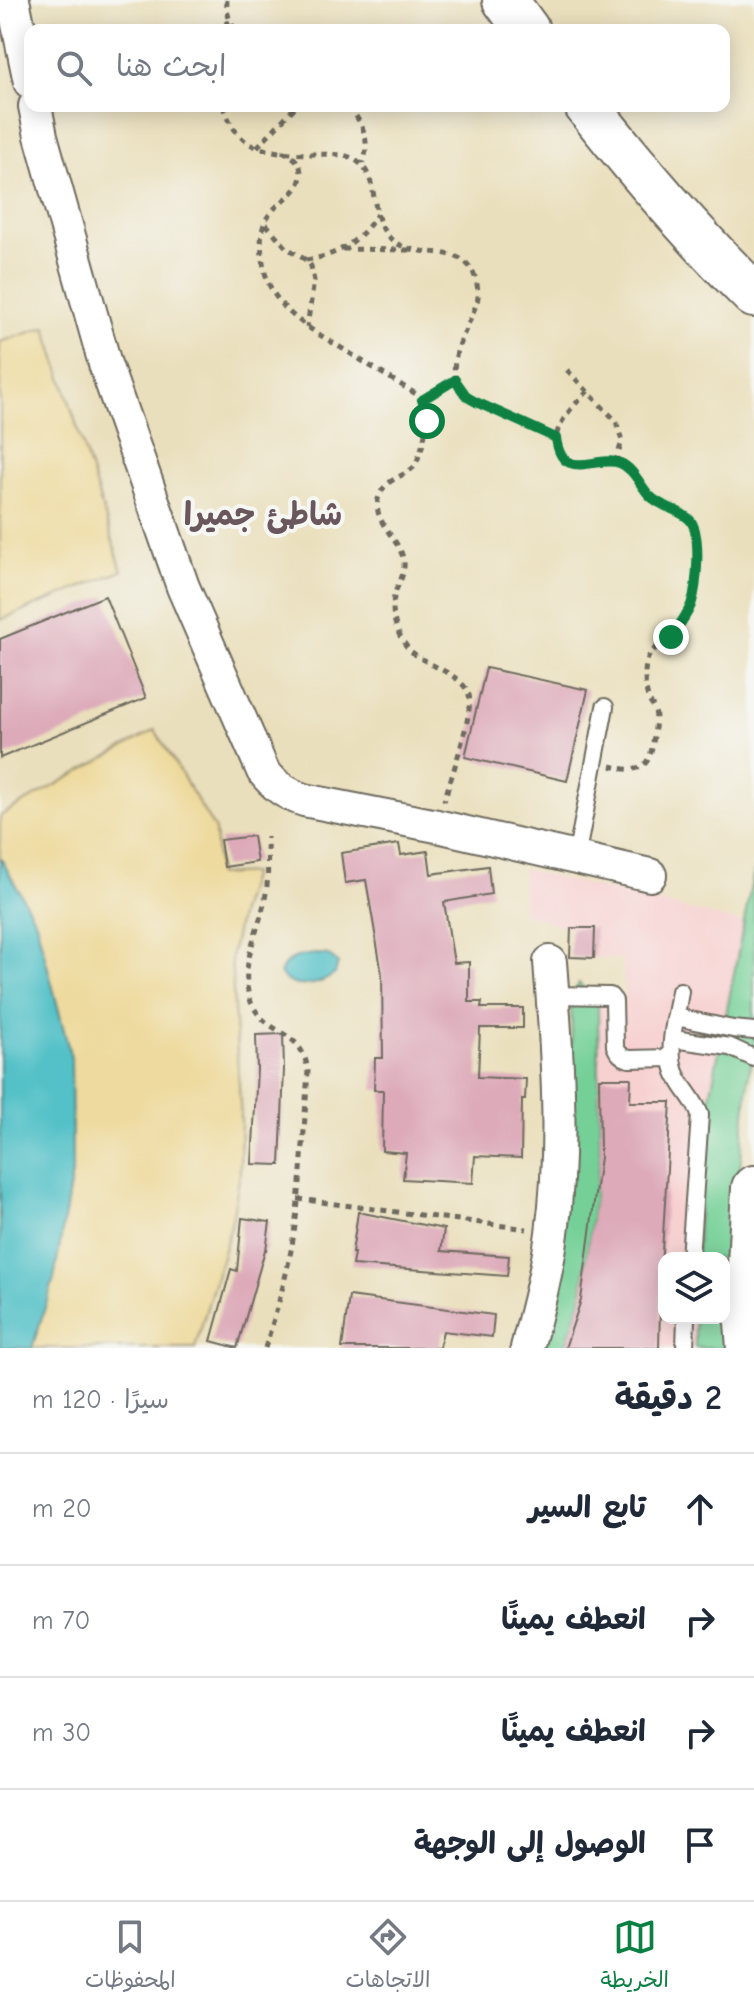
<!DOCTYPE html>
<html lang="ar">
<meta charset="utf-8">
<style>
:root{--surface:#fff;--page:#f6f6f7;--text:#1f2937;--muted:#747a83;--line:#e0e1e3;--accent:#0b8043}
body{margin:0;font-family:"Comic Neue","Playpen Sans Arabic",sans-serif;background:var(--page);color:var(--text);direction:rtl}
.controls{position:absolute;right:24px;bottom:24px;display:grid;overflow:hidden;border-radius:16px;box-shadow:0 4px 20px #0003}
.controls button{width:72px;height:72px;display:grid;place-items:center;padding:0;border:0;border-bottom:2px solid var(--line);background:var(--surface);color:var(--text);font:40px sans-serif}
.stop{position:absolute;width:24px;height:24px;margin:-18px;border:6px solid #0b8043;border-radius:50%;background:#fff}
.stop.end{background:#0b8043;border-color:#fff;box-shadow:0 2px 8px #0008}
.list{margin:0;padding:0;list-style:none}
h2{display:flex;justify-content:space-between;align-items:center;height:104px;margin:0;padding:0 32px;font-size:34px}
h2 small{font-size:26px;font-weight:400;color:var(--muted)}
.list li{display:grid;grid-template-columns:52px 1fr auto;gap:24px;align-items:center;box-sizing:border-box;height:112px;padding:0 32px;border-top:2px solid var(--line)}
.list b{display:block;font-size:30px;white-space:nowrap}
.list em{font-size:26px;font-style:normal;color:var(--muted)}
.icon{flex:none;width:44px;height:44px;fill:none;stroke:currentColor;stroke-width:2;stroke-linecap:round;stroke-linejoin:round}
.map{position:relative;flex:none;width:754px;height:1348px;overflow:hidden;direction:ltr}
.search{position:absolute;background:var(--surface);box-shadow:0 4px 20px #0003;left:24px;right:24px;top:24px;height:88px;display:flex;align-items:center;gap:20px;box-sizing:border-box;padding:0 28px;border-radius:16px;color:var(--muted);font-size:30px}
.sheet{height:552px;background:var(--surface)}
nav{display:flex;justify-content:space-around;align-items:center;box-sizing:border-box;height:112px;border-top:2px solid var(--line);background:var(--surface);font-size:22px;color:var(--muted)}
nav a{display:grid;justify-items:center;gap:4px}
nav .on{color:var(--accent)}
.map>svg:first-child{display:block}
.built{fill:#f7d0d0}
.green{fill:#75d097;stroke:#507e61;stroke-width:2}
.sand{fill:#eeda9e;stroke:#8c8264;stroke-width:2}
.water{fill:#53c1c7;stroke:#3f7679;stroke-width:2}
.building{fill:#ddaab9}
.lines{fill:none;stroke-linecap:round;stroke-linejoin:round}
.lane-casing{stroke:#6e6a5e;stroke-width:20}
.street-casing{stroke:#6e6a5e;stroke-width:36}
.secondary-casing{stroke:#6e6a5e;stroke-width:48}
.path{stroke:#6e6a5e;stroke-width:5;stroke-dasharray:6 6;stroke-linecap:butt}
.lane{stroke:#fff;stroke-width:16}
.street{stroke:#fff;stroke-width:32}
.secondary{stroke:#fff;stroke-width:44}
.route{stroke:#0b8043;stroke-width:10}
.labels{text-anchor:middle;stroke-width:8;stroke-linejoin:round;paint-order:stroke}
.district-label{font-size:32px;font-weight:bold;fill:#69575d;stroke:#f6f6f2}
</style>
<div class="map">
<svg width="754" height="1348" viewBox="0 0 754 1348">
<rect width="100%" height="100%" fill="#f6f6f2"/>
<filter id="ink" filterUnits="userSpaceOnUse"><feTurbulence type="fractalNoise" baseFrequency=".0125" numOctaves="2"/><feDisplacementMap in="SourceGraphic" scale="16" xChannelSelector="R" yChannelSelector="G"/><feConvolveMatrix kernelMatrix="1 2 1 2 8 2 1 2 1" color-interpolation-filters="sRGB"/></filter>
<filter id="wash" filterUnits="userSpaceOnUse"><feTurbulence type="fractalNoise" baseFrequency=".006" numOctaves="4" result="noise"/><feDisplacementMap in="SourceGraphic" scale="32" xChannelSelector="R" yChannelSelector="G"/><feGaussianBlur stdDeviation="1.8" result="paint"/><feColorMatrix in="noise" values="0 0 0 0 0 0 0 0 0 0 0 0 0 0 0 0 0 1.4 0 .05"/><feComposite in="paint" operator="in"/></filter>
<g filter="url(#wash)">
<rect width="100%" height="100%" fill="#eadfbc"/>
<path class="built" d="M 522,869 L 744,923 L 709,1102 L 698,1223 L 697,1258 L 664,1258 L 664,1318 L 695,1318 L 695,1348 L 565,1348 L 600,1157 L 598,1005 L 625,1006 L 622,959 L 570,957 L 570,928 L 522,913 Z"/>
<path class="green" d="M 754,870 L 754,1048 L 749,1073 L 731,1264 L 727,1348 L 695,1348 L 695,1318 L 724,1318 L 724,1258 L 697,1258 L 698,1223 L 709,1102 Z
M 579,983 L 598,1005 L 600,1157 L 581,1300 L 565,1348 L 539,1348 L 572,1054 L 571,999 Z"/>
<path class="sand" d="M 46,327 L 122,571 L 0,620 L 0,342 Z
M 155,730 L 215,830 L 218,875 L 252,873 L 240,912 L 231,957 L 241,1118 L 240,1173 L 231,1226 L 195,1348 L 32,1348 L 54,1279 L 72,1173 L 71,1058 L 36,922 L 0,857 L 0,816 Z"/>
<path class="water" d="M 0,857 L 36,922 L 71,1058 L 72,1173 L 54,1279 L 32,1348 L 0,1348 Z
M 319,954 L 328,955 L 338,963 L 335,974 C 320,985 291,993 280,973 C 287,956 302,955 319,954 Z"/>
<g id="blocks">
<path class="building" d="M 105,596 L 146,698 L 0,758 L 0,639 Z
M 486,668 L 588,690 L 567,781 L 465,757 Z
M 253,836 L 257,862 L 224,867 L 220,840 Z
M 399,844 L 401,855 L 428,851 L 431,874 L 488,866 L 491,894 L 444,902 L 454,963 L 469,962 L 469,1002 L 482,1002 L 481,1008 L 523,1008 L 523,1028 L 480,1028 L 478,1077 L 526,1079 L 525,1100 L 522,1100 L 521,1158 L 475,1156 L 473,1183 L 403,1179 L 406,1153 L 382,1151 L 383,1090 L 374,1090 L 375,1058 L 383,1058 L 382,974 L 366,880 L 345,883 L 341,853 Z
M 571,928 L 595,928 L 594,958 L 570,957 Z
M 283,1034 L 284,1069 L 280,1165 L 252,1164 L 257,1069 L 256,1035 Z
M 599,1078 L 631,1078 L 630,1102 L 671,1102 L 661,1269 L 659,1348 L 565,1348 L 581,1300 L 600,1157 Z
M 358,1212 L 444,1229 L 441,1251 L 509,1256 L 507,1276 L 352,1265 L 354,1253 L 352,1253 Z
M 242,1218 L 270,1222 L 266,1250 L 265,1250 L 237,1348 L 211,1341 L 231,1269 L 237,1271 Z
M 349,1296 L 494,1315 L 492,1337 L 443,1331 L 439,1348 L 342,1348 Z"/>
</g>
</g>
<g filter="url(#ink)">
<use href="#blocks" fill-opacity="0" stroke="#6e6a5e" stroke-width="2"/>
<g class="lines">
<g class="lane-casing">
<path id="lane" d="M 576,858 L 605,707
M 680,991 C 677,1015 666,1048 675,1072 C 681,1088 695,1099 700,1115 L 690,1258
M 552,995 L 610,996 L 614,1001 L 615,1046 C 618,1054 622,1057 629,1059 L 672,1058
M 676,1017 L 733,1029 L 754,1031
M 673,1039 L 730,1047 L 754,1058
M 685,1348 L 686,1318"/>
</g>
<g class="street-casing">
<path id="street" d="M 13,0 L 30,82
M 35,106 L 41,136 L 105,364 L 183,587 L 263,771 C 275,786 286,794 304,800 L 437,826 L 650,875
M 527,1348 C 537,1310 547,1272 552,1233 C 564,1143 557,1052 550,962"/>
</g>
<g class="secondary-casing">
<path id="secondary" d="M 505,0 L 527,30
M 587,106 C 639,172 694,236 754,295
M 749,1348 L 747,1322 L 754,1188"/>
</g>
<path class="path" d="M 227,0 C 226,11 229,22 236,30
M 215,30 L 218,26 L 230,22
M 223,106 C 228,118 233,130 243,139 C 262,157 316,153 343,155 C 387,166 363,215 392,240 C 421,264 473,235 478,292 C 479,300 475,307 472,315 C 459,347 438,378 476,402 L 556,438
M 349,106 C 363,125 371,140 363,163
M 257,147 L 296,106
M 282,151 C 292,156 300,160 301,172 C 302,193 279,200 269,215 C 258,229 261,252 264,268 C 272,311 314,331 348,352 C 370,366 393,380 416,394 C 434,411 424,445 415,466 C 403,478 386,478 379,496 C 370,522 400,537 404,562 C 405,573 400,581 396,590 C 389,609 395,633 408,648 C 423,666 462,672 469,695 C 474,712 450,781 444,801
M 266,224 L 287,248 L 306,260 L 311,266 L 314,281 L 307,327
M 343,249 L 409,250
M 306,260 C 337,256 361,241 377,214
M 567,370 L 616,421 L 622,441 L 616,461
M 588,391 C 574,405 547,431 559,452 C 565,462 575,465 585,465 C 597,465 609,457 621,463 C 635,469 642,489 653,499 C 665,509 685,510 693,524 C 701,538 697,587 692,602 C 688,613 681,625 673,634 C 663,645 650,647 646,664 C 644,675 645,690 649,700 C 651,705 653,705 655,711 C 657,718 655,727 654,735 C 651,765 643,775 611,766
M 422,400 L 455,380
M 298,1199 L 527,1229
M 265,1348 C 277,1310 288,1272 294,1233 C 302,1179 304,1125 308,1071 C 302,1027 267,1038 251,1002 C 237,966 261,929 266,893 C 269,875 267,855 267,837"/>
<use href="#lane" class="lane"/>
<use href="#street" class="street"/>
<use href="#secondary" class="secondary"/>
</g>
</g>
<g class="lines" filter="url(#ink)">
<path class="route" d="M 427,421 L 426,410 L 422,400 L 455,380 L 467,397 L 476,402 L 556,438 C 562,484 597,454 620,463 C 633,468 640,485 649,495 C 661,508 680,509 690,520 C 702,534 697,588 691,605 C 686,617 678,627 671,637"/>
</g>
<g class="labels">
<g class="district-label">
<text x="263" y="525">شاطئ جميرا</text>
</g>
</g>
</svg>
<div class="controls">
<button><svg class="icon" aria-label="layers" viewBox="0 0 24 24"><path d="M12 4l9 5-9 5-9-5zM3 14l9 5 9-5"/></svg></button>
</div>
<div class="stop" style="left:427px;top:421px"></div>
<div class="stop end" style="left:671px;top:637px"></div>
<div class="search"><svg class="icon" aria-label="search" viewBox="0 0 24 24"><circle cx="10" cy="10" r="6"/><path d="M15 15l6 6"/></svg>ابحث هنا</div>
</div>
<section class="sheet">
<h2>2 دقيقة<small>سيرًا · 120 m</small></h2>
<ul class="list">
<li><svg class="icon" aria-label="ahead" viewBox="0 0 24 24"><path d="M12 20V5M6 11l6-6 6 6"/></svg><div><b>تابع السير</b></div><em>20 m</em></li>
<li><svg class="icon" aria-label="right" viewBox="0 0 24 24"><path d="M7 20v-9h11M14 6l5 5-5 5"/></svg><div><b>انعطف يمينًا</b></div><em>70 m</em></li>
<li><svg class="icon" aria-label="right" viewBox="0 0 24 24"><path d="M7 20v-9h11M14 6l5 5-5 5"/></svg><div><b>انعطف يمينًا</b></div><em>30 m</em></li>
<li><svg class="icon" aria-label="arrive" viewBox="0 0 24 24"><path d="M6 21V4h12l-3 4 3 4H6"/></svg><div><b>الوصول إلى الوجهة</b></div></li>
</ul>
</section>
<nav>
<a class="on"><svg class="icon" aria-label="map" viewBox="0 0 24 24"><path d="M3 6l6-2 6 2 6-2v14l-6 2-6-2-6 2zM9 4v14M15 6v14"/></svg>الخريطة</a>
<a><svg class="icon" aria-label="directions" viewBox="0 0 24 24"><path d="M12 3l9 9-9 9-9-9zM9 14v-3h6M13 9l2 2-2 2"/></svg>الاتجاهات</a>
<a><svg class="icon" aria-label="saved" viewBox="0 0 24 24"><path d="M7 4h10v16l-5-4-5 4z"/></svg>المحفوظات</a>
</nav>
